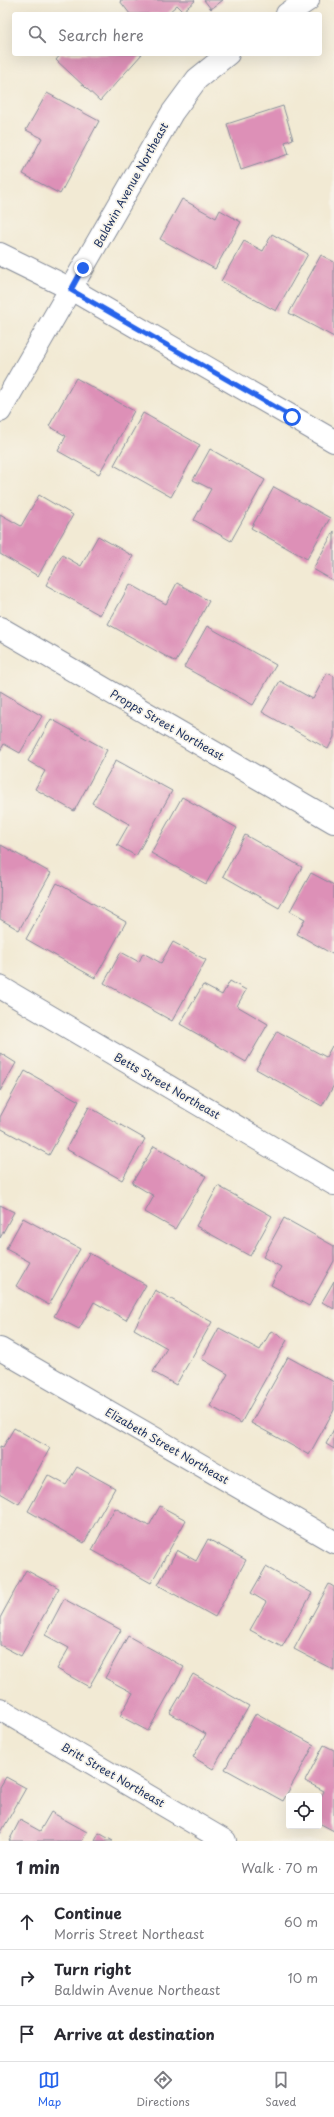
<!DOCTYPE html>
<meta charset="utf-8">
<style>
:root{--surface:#fff;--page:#f7f7f7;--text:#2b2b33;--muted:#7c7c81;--line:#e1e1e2;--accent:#2563eb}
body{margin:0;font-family:"Playpen Sans",sans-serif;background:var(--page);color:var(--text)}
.controls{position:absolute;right:12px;bottom:12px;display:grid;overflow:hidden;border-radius:4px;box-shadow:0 4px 16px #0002}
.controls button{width:36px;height:36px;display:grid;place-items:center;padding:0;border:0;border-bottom:1px solid var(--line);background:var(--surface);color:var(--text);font:20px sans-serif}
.stop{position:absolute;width:12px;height:12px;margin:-9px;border:3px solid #2563eb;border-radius:50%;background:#fff}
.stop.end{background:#2563eb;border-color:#fff;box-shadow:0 1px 4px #0008}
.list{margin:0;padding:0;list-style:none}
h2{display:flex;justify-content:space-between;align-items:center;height:52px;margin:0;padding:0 16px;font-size:17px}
h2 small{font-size:13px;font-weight:400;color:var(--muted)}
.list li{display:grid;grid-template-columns:26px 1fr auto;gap:12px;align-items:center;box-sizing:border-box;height:56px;padding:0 16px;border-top:1px solid var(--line)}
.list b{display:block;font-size:15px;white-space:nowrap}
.list p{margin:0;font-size:13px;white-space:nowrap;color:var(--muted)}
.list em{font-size:13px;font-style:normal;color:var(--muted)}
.icon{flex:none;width:22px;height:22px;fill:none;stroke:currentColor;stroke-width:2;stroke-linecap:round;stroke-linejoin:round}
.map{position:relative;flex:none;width:334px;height:1841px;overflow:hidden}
.search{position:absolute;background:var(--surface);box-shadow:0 4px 16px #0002;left:12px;right:12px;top:12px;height:44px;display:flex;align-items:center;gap:10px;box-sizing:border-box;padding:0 14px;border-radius:4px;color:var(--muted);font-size:15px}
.sheet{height:220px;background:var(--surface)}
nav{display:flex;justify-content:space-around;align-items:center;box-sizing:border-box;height:56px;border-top:1px solid var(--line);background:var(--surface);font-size:11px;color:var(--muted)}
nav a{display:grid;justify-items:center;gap:2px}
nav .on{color:var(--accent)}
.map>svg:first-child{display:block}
.building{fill:#dd90b7}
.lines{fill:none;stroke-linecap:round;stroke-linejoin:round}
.street-casing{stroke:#868c99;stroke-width:24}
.secondary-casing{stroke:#868c99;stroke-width:24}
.street{stroke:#fff;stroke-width:22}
.secondary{stroke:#fff;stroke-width:22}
.route{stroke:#2563eb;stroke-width:5}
.labels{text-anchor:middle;stroke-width:3.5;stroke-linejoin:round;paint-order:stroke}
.street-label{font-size:11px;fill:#1b2f5e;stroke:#f7f3e8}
</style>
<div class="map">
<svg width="334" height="1841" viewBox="0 0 334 1841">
<rect width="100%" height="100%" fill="#f7f3e8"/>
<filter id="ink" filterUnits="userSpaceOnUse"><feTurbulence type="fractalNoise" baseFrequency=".025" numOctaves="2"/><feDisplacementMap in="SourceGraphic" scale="8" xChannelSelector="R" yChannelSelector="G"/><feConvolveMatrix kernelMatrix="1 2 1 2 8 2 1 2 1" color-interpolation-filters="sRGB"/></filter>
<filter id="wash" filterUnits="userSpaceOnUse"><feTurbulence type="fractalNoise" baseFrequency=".012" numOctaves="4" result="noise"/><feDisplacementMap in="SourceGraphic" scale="16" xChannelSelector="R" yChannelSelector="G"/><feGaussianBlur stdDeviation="0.9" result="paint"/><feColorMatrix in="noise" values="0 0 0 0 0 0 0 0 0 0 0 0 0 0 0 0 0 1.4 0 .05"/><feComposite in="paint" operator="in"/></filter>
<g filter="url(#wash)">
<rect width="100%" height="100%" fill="#f2ead4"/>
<g id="blocks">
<path class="building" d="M 121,0 L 194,0 L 195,1 L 183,11 L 177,5 L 167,14 L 130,14 L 120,1 Z
M 204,0 L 223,0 L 211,9 Z
M 61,54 L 142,54 L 100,101 L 56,60 Z
M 47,93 L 99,121 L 60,194 L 23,174 L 42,138 L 26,130 Z
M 283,106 L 293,139 L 285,142 L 289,154 L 241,170 L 227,124 Z
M 182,199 L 216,218 L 220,210 L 241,222 L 215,269 L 160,239 Z
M 272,234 L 308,254 L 276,311 L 221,281 L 244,241 L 263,251 Z
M 321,255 L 334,262 L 334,337 L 289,313 Z
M 76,378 L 134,411 L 99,474 L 58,451 L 66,436 L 49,426 Z
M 143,413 L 200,445 L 171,497 L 114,465 Z
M 210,449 L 265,480 L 231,541 L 194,520 L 211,489 L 193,480 Z
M 274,487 L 330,518 L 307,559 L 251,528 Z
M 39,495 L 73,515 L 38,576 L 0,554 L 0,514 L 21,526 Z
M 334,531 L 334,581 L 313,569 Z
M 98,536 L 133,556 L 100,615 L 46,585 L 62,555 L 81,566 Z
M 177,583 L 209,601 L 176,662 L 108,624 L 130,584 L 166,604 Z
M 207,626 L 276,665 L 253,705 L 184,667 Z
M 327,673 L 334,676 L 334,737 L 328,749 L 262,712 L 280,681 L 313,699 Z
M 0,691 L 42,716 L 20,753 L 4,744 L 0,751 Z
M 51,719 L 107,750 L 74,811 L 35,789 L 45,771 L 28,761 Z
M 116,760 L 172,791 L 136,856 L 117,845 L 129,824 L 92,803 Z
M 182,797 L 237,828 L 206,884 L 151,853 Z
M 245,835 L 302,867 L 279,908 L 223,876 Z
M 1,845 L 51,873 L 19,930 L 0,919 Z
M 311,873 L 334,885 L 334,955 L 297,934 L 305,919 L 290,911 Z
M 57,883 L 126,922 L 95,978 L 26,939 Z
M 173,942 L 206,960 L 172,1021 L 104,983 L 121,952 L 139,962 L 143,953 L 161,963 Z
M 230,981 L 246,990 L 237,1006 L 268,1024 L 246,1062 L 180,1024 L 203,985 L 222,995 Z
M 277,1031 L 326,1057 L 332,1046 L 334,1047 L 334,1085 L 322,1106 L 256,1069 Z
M 0,1053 L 16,1063 L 0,1091 Z
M 25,1071 L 79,1101 L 49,1155 L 0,1128 L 0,1117 Z
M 89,1107 L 145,1139 L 122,1180 L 66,1149 Z
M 154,1146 L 206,1176 L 175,1229 L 145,1212 L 154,1196 L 132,1183 Z
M 218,1186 L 272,1216 L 250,1256 L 196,1226 Z
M 0,1205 L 14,1212 L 0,1238 Z
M 23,1218 L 80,1249 L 49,1305 L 16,1286 L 30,1262 L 6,1249 Z
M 284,1218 L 334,1246 L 334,1261 L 309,1306 L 271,1285 L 281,1267 L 263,1257 Z
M 89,1253 L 146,1285 L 126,1320 L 94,1302 L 79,1329 L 54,1316 Z
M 334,1281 L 334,1309 L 322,1302 Z
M 155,1290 L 212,1322 L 176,1385 L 153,1372 L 167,1348 L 134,1329 Z
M 219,1328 L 260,1350 L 271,1331 L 287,1340 L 241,1423 L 210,1406 L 228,1374 L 202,1359 Z
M 288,1357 L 334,1382 L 334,1410 L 309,1455 L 251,1423 Z
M 14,1428 L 50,1448 L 19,1504 L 0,1493 L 0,1446 L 3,1447 Z
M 334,1429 L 334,1449 L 326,1444 Z
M 77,1467 L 115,1488 L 84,1543 L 28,1511 L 48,1475 L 66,1485 Z
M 160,1506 L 186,1520 L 151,1583 L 92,1550 L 115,1508 L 149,1526 Z
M 208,1539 L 246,1560 L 215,1617 L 158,1585 L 177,1550 L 196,1561 Z
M 266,1567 L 312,1593 L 282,1647 L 250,1630 L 266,1602 L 251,1593 Z
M 26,1570 L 59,1588 L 21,1656 L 0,1645 L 0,1618 Z
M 329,1584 L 334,1587 L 334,1670 L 294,1649 Z
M 64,1599 L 121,1630 L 89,1687 L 57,1669 L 69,1648 L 45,1635 Z
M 128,1636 L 184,1667 L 148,1731 L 120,1716 L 133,1693 L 105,1678 Z
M 193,1674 L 249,1706 L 213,1769 L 193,1757 L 206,1734 L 170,1713 Z
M 256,1713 L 314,1745 L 283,1801 L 225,1769 Z
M 324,1745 L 334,1750 L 334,1831 L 319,1823 L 319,1801 L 324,1791 L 305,1781 Z
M 6,1777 L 26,1788 L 0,1834 L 0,1787 Z
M 51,1812 L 87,1832 L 82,1841 L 9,1841 L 20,1820 L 40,1831 Z
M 99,1833 L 113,1841 L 95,1841 Z"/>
</g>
</g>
<g filter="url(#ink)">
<use href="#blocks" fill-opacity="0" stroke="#868c99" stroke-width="1"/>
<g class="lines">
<g class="street-casing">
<path id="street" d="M 287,14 L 308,0
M 0,411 L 172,113 L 197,79 L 228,54
M 0,628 L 334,822
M 0,987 L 334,1184
M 0,1349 L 334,1542
M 0,1709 L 225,1841"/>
</g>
<g class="secondary-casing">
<path id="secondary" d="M 0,254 L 71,289 L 334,441"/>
</g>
<use href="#street" class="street"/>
<use href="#secondary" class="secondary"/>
</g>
</g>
<g class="lines" filter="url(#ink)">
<path class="route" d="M 83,268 L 71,290 L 292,417"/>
</g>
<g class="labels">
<g class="street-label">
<text transform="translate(131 185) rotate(-61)" y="4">Baldwin Avenue Northeast</text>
<text transform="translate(167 725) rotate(30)" y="4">Propps Street Northeast</text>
<text transform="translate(167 1086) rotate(30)" y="4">Betts Street Northeast</text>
<text transform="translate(167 1446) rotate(30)" y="4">Elizabeth Street Northeast</text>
<text transform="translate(113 1775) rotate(30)" y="4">Britt Street Northeast</text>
</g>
</g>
</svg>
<div class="controls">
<button><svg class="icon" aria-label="locate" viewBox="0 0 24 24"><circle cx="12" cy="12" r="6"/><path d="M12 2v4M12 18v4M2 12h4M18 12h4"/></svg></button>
</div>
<div class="stop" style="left:292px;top:417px"></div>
<div class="stop end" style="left:83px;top:268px"></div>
<div class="search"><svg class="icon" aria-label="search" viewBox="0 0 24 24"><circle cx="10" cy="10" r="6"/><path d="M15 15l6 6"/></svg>Search here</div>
</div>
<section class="sheet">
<h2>1 min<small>Walk · 70 m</small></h2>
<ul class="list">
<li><svg class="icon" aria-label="ahead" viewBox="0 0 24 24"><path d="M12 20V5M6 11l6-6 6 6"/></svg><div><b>Continue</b><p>Morris Street Northeast</p></div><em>60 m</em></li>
<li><svg class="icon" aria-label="right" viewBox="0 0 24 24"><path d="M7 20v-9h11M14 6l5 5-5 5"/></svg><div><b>Turn right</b><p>Baldwin Avenue Northeast</p></div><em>10 m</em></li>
<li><svg class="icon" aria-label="arrive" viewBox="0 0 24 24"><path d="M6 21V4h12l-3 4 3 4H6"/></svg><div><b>Arrive at destination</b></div></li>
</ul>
</section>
<nav>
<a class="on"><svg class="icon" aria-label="map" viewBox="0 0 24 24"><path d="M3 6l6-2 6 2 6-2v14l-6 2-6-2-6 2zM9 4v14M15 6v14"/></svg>Map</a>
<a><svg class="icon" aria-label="directions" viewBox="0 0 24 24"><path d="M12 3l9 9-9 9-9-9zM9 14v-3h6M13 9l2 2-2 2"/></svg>Directions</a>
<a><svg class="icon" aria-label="saved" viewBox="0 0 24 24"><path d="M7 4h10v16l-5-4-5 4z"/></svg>Saved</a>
</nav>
